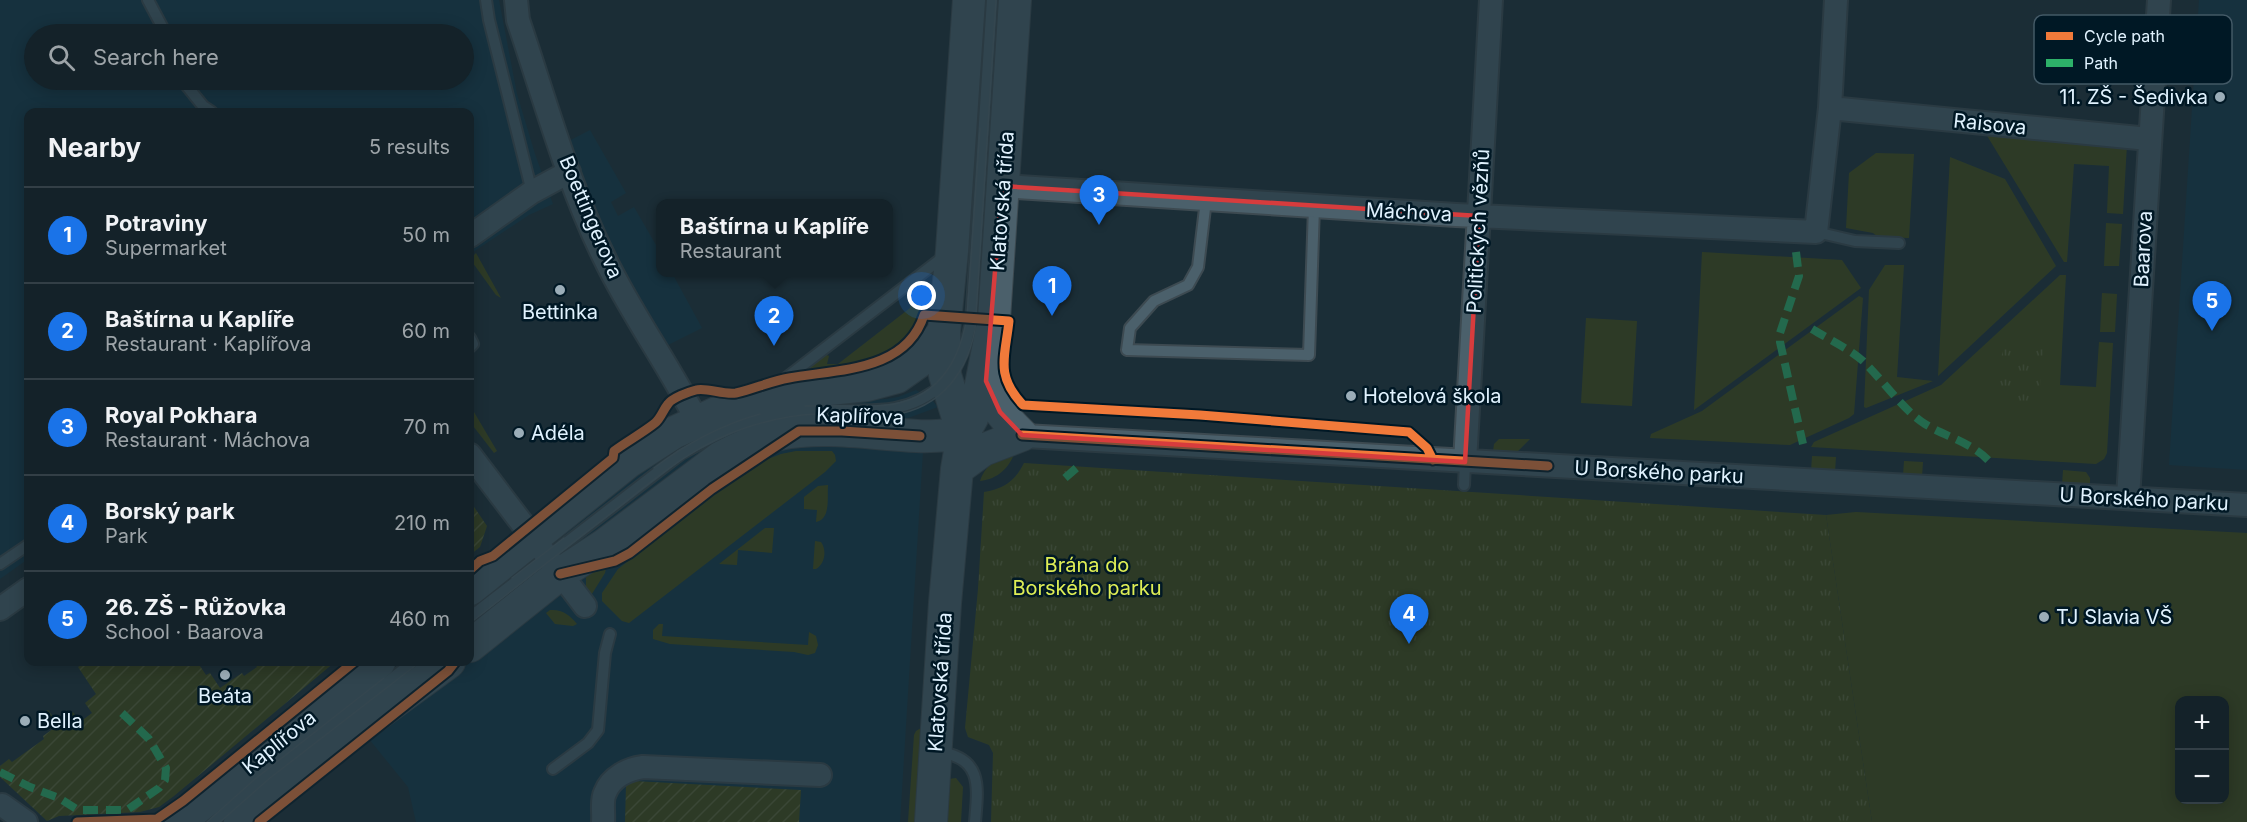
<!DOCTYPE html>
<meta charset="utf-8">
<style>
:root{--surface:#142229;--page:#212f35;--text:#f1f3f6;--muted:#9da4a8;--line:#333f46;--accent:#1a73e8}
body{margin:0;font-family:Inter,sans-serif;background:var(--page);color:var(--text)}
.controls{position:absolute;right:18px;bottom:18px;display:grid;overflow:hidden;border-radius:12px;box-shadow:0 3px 15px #0003}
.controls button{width:54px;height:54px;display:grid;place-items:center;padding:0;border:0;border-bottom:2px solid var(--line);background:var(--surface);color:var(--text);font:30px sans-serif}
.you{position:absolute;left:922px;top:296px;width:21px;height:21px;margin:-15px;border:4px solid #fff;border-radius:50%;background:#1a73e8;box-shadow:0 0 0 9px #1a73e833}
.badge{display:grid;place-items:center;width:39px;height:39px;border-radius:50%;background:var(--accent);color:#fff;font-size:20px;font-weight:700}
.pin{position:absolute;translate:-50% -50px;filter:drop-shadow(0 2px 3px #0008)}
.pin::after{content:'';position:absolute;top:32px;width:21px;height:18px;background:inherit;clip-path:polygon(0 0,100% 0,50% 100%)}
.popup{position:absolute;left:656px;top:199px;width:237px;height:78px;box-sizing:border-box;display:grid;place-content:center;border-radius:12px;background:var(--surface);filter:drop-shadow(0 2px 4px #0005);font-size:20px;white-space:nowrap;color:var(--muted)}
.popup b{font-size:22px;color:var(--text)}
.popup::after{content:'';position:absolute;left:50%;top:100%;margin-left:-12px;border:12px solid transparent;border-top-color:var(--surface)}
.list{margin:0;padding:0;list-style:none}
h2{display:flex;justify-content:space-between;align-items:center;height:78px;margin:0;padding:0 24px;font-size:26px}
h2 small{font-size:20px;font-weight:400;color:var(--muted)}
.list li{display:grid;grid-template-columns:39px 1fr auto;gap:18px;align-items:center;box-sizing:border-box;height:96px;padding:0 24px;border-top:2px solid var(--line)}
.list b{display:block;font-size:22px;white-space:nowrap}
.list p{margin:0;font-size:20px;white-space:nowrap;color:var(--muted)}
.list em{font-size:20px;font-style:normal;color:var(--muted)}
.icon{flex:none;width:33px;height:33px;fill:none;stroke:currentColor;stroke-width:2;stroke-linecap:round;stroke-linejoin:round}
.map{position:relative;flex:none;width:2247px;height:822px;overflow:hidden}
.search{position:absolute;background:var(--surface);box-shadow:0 3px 15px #0003;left:24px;top:24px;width:450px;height:66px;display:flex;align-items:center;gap:15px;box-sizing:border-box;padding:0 21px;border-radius:33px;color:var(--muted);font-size:22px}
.panel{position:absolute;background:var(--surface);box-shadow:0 3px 15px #0003;left:24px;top:108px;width:450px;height:558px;border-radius:12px}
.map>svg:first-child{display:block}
.built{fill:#113647;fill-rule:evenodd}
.grass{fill:#444b12;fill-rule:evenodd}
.park{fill:url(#park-tufts)}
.garden{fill:url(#garden-furrows)}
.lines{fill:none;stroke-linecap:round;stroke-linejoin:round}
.lane-casing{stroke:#3d4a51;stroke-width:14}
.street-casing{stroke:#3d4a51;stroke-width:26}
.secondary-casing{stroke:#3d4a51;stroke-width:34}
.lane{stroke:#4b606b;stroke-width:10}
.street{stroke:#4b606b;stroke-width:22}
.secondary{stroke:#4b606b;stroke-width:32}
.tram{stroke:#52646d;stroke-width:1.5}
.quiet{stroke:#2db169;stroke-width:8;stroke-dasharray:15 8;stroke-linecap:butt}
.cycleway-casing{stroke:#001825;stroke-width:13}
.cycleway{stroke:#f17a3a;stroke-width:9}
.marked{fill:none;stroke:#d73c3d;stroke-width:4.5;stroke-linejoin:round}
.poi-dot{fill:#9badb8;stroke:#001825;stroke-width:2}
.labels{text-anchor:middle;stroke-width:5;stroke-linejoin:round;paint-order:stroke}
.poi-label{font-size:20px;fill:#e0f2fe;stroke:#001825;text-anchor:start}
.street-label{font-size:20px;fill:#e0f2fe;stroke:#001825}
.park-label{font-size:20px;fill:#deee55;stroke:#001825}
.key{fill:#001825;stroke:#435966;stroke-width:1.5}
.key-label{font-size:16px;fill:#e0f2fe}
</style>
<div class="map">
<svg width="2247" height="822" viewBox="0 0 2247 822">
<defs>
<pattern id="park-tufts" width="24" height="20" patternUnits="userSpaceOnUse" patternTransform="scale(1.5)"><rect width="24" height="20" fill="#444b12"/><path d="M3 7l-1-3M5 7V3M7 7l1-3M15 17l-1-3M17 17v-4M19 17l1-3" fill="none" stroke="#5f6536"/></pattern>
<pattern id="garden-furrows" width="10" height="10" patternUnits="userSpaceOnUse" patternTransform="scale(1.5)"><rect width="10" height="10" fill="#444b12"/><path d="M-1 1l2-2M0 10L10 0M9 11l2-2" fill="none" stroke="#5f6536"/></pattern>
</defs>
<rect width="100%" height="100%" fill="#1b2e37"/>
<path class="built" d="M 0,0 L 499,0 L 517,94 L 535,154 L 553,204 L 529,215 L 470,254 L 470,112 L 28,112 L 28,559 L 0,579 ZM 34,34 L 464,34 L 464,80 L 34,80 Z
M 2199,0 L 2247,0 L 2247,470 L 2169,465 Z
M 590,130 L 626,193 L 611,202 L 618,216 L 634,207 L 660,252 L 660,272 L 672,273 L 702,328 L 668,345 L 656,332 L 596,224 L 567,142 Z
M 916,390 L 930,398 L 938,407 L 900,421 L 701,454 L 681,467 L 590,537 L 579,551 L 563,529 L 664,452 L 783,403 L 887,399 L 898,397 Z
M 792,440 L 923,451 L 900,822 L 416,822 L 408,787 L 369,739 L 692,485 Z"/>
<path class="grass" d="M 1986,134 L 2127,144 L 2123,214 L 2107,213 L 2109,166 L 2074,164 L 2067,262 L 2064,262 Z
M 1876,153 L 1914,154 L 1909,238 L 1878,237 L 1873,233 L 1846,228 L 1849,173 Z
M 1950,157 L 2005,179 L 2056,266 L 1938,376 Z
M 2106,223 L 2122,224 L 2119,266 L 2104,266 Z
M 1702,252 L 1842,260 L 1861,288 L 1694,410 Z
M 476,253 L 501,298 L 496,295 L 470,259 Z
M 1885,265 L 1904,265 L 1897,377 L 1933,381 L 1866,408 L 1864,407 L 1869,290 Z
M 2060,275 L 2066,275 L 2060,385 L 2096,387 L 2099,342 L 2113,343 L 2107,453 L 2104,459 L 2096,464 L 1811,447 L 1814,442 L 1941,385 Z
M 923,278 C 922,292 922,306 917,319 C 902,366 848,365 807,372 L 808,368 L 825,354 L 829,356 L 827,364 L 838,364 L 910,308 L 914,284 Z
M 2102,293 L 2117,294 L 2115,332 L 2100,332 Z
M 1859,296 L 1863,298 L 1854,414 L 1849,418 L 1790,445 L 1650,438 L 1651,434 L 1702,411 Z
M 1586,318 L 1637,321 L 1632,406 L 1581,403 Z
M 471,407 L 497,451 L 494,453 L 470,422 Z
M 1499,439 L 1530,439 L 1515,454 L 1493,452 L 1494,444 Z
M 796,451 L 832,451 L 835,455 L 836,461 L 825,472 L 629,623 L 622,621 L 602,601 L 602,593 L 618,569 L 727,484 L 757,463 L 781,454 Z
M 1015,452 C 1009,468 998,479 980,481 C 987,462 998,459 1015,452 Z
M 1812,456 L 1836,457 L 1835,472 L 1811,471 Z
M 1904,461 L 1923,462 L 1922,477 L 1903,476 Z
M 2063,470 L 2086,472 L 2090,478 L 2090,487 L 2062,485 Z
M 828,485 C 827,498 831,519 816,522 L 817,510 L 804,509 L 804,497 L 818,486 Z
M 1856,512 L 2247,533 L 2247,822 L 1872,822 L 1826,515 ZM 2180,700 L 2224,700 L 2224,800 L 2180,800 Z
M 765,528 L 774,528 L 772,553 L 738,550 L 737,565 L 719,564 Z
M 815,541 L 821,542 C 827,550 825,564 816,569 L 813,569 Z
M 607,564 L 605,573 L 590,597 L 586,588 L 586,577 L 596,567 Z
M 550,610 C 562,609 570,615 577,624 L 573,626 L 555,624 L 546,613 Z
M 659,624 L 663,624 L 662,636 L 808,645 L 809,632 L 816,636 L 818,645 L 815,653 L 808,655 L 794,652 L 670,644 L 653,639 L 653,630 Z
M 921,728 L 927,729 L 921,822 L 908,822 L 914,735 L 916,731 Z
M 956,778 L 963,787 L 961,822 L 942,822 L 949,779 Z"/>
<path class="park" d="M 2003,340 L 2044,343 L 2038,409 L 1998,406 Z
M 1024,463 L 1826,515 L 1872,822 L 991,822 L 993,753 L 989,745 L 968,737 L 965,728 L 978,589 L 984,492 C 1004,489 1015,481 1024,463 Z"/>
<path class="garden" d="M 470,501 L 487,526 L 480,547 L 470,555 Z
M 86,662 L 199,662 L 198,663 L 206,675 L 210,673 L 220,688 L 242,673 L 244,676 L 257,667 L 255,664 L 259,662 L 335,662 L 174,796 L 159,807 L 140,812 L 59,816 L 47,821 L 0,777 L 0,766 L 9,759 L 12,762 L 44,739 L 43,736 L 54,728 L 44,713 L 48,710 L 57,722 L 73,712 L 80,722 L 92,713 L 85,703 L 96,694 L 78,667 Z
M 634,781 L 801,790 L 799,822 L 625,822 L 626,785 Z"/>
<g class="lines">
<g class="lane-casing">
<path id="lane" d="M 148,0 L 166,34
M 486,0 L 489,20 L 532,192
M 182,80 L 203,106 L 212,112
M 1206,200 L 1198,267 L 1188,285 L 1154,301 L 1130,328 L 1127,350 L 1309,355 L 1314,207
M 1816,232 L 1855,241 L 1899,243
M 470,338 L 473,344 L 470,347
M 954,371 L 964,350 L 971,323 L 992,0
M 777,388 L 786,378 L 946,255
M 1464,485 L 1465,462
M 0,564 L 28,545
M 470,617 L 681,454 C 715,435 749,419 787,412 C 847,402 893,428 945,383
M 939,752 C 983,758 978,787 975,822
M 553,769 L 588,743 L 598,730 L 605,653 L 610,634
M 213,822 L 271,772 L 413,662"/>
</g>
<g class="street-casing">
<path id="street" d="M 516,0 L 518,20 C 544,97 568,184 604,257 C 631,314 669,365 697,421
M 1830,108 L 2149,139
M 1002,186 L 1456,215 L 1816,232 L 1830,108 L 1836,0
M 470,236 L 532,192 L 569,172
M 1009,435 L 2247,505
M 470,455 L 585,606
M 1465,462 L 1491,0
M 2128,498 L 2159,0
M 0,609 L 28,589
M 2,805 L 26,822
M 603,822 C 604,813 601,801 605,793 C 611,777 628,769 643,767 L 820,775"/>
</g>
<g class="secondary-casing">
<path id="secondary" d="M 985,370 C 986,398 1002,416 1022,435
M 963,434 L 945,375 L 944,331 L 952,251 L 969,0
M 957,469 L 983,450 L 1022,435
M 470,589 L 628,462 L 673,433 L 721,411 L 751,400 L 790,393 L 867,385 L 897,377 L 924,358 L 944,331
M 470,646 L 560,574 L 603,546 L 720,458 C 739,448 758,439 779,434 C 824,425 872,434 917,436 C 933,437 948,435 963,434
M 179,822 L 379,662
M 240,822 L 302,769 L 449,662
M 931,822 L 945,603 L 957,469 L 963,434 L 972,418 L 978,400 L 994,319 L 1015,0"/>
</g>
<use href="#lane" class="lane"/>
<use href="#street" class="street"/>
<use href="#secondary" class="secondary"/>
<path class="tram" d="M 805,406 C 828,405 851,407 874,406 C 931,405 958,370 967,317 L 980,128
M 654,468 C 687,443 721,425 760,414
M 512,578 L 564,538
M 470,623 C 518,586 565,548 614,511 C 656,478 696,443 748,427 C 770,420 792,415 815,414 C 838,414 861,417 883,416 C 935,413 965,379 975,330 L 996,0
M 207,822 L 255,779 L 384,678
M 220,822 L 270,778 L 420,662"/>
<path class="quiet" d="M 1796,252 L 1799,276 L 1780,333 L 1780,342 L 1803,444
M 1812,329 C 1828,339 1848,348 1863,361 C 1881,378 1904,411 1925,424 C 1946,437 1971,442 1989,461
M 1065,478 L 1081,464
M 0,772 L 30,787 L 59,798 L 78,810 L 127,810 L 159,788 L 165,780 L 166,768 L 149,739 L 122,713"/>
<g class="cycleway-casing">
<path id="cycleway" d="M 1022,435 L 1548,466
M 470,570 L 480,561 L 493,556 L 613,458 L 614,451 C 626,442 644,432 655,423 C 661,418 663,410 668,404 C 672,398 688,392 696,390 C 706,387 723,395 736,393 C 754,389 771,381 789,378 C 838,369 906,372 924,315 L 1009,321 C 1005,358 995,375 1023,405 L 1200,415 L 1409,432 L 1427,448 L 1433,460
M 560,574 L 615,561 L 630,553 L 712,489 L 799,431 L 842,431 L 920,436
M 77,822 L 157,819 L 183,801 L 354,662
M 259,822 L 448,671 L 455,662"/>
</g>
<use href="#cycleway" class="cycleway"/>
</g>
<path d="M0 0H2247V822H0ZM 1002,186 L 1479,216 L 1465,462 L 1022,435 L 1000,412 L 986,381 Z" fill="#1b2e37" fill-opacity=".55" fill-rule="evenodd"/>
<path class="marked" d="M 1002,186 L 1479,216 L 1465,462 L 1022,435 L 1000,412 L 986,381 Z"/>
<g class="poi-dot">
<circle cx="2220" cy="97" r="6"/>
<circle cx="560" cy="290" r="6"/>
<circle cx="1351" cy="396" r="6"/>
<circle cx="519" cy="433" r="6"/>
<circle cx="2044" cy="617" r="6"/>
<circle cx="225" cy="675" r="6"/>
<circle cx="25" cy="721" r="6"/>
</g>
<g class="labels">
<g class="poi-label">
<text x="2208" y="104" text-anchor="end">11. ZŠ - Šedivka</text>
<text x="560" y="319" text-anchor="middle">Bettinka</text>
<text x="1363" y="403">Hotelová škola</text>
<text x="531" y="440">Adéla</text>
<text x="2056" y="624">TJ Slavia VŠ</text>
<text x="225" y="703" text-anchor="middle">Beáta</text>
<text x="37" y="728">Bella</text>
</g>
<g class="street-label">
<text transform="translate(1990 124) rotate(6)" y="7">Raisova</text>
<text transform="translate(1002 201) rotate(-86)" y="7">Klatovská třída</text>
<text transform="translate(1409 212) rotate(3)" y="7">Máchova</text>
<text transform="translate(591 217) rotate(67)" y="7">Boettingerova</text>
<text transform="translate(1478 231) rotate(-87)" y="7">Politických vězňů</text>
<text transform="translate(2143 249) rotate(-87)" y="7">Baarova</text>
<text transform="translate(860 416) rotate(2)" y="7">Kaplířova</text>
<text transform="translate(1659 472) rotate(3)" y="7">U Borského parku</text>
<text transform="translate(2144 499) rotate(3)" y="7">U Borského parku</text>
<text transform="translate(940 682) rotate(-86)" y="7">Klatovská třída</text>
<text transform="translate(279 742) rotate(-39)" y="7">Kaplířova</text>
</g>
<g class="park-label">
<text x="1087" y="572">Brána do<tspan x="1087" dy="23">Borského parku</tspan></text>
</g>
</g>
<rect x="2034" y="15" width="198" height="69" rx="9" class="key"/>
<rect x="2046" y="32" width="27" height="8" fill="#f17a3a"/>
<rect x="2046" y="59" width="27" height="8" fill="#2db169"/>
<g class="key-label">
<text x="2084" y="42">Cycle path</text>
<text x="2084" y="69">Path</text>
</g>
</svg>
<div class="controls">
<button>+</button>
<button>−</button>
</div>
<div class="you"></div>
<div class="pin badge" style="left:1052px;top:316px">1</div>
<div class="pin badge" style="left:774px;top:346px">2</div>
<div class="popup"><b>Baštírna u Kaplíře</b>Restaurant</div>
<div class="pin badge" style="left:1099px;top:225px">3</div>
<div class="pin badge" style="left:1409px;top:644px">4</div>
<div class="pin badge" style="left:2212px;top:331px">5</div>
<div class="search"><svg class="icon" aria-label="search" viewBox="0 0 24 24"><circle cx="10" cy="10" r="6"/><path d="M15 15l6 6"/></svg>Search here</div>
<section class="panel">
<h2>Nearby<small>5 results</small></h2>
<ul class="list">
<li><span class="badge">1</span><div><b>Potraviny</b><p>Supermarket</p></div><em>50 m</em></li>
<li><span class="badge">2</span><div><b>Baštírna u Kaplíře</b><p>Restaurant · Kaplířova</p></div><em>60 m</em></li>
<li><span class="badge">3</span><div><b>Royal Pokhara</b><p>Restaurant · Máchova</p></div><em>70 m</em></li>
<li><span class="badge">4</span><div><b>Borský park</b><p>Park</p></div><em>210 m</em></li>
<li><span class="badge">5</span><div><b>26. ZŠ - Růžovka</b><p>School · Baarova</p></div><em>460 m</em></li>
</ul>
</section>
</div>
